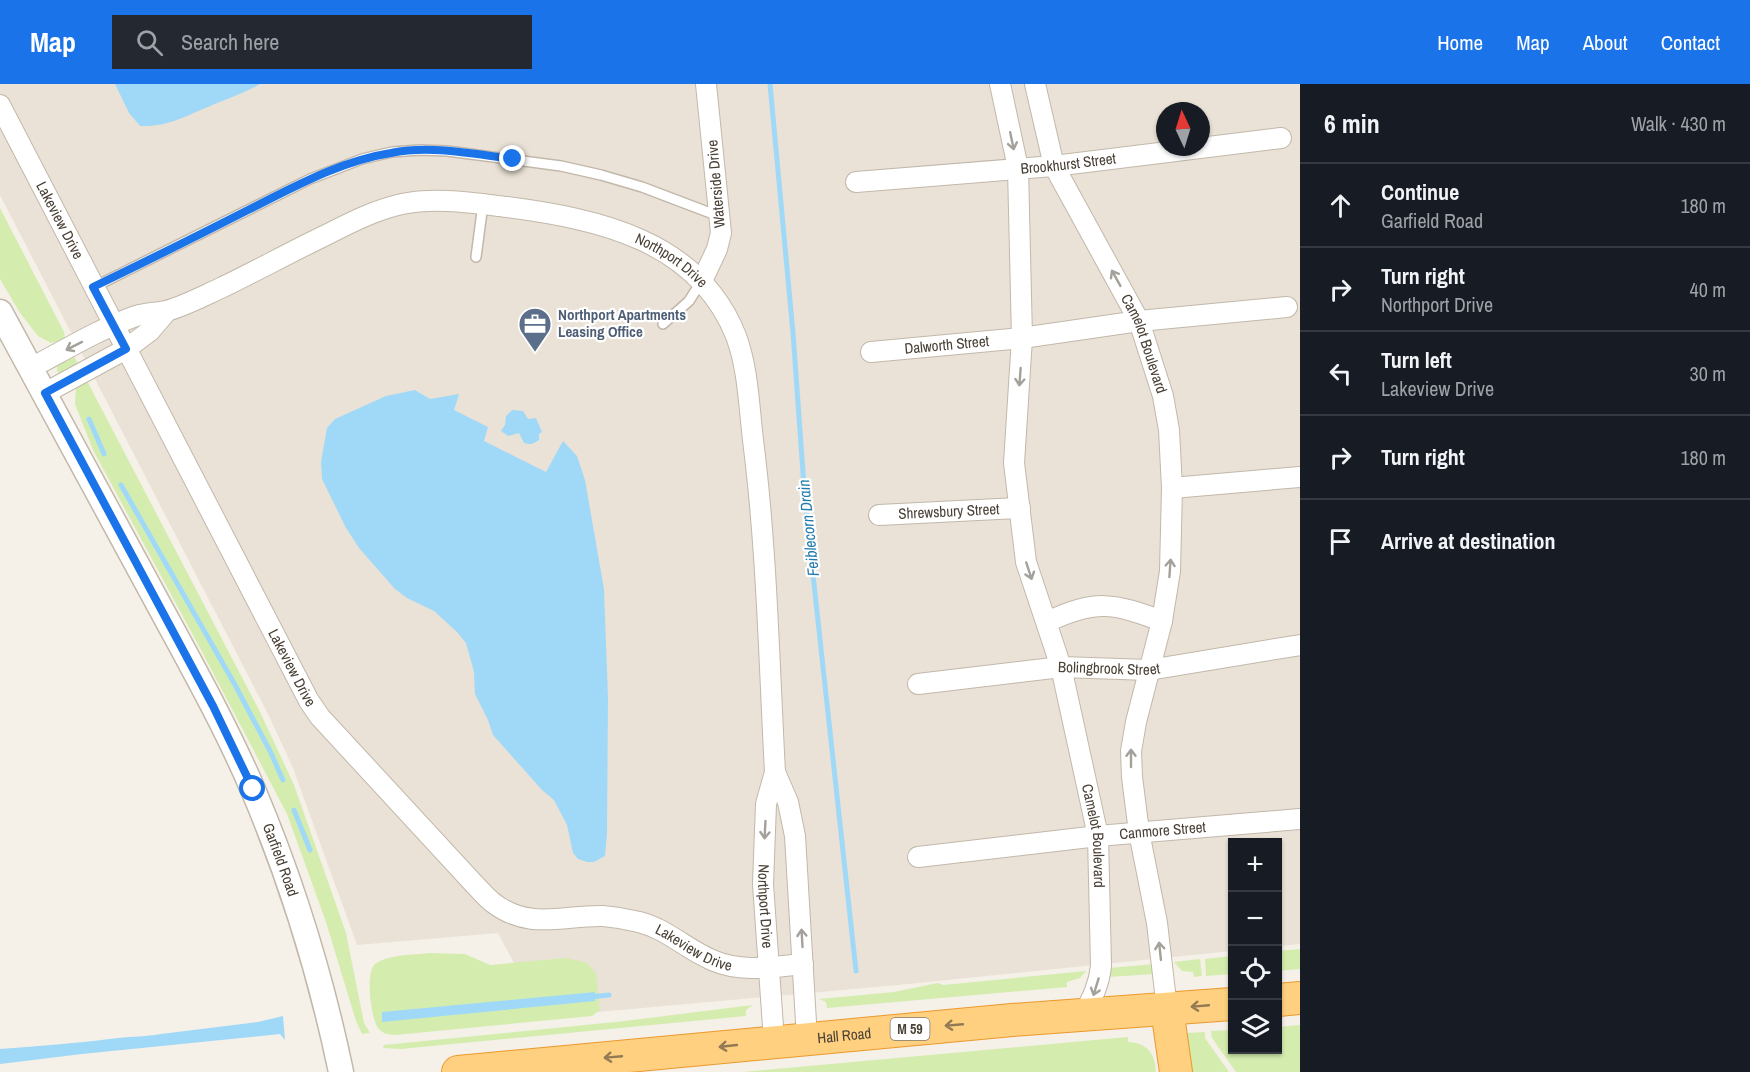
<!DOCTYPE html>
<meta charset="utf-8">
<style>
:root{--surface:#171b24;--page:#242831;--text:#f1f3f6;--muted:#9ea1a6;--line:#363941;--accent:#1a73e8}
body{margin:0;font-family:"Archivo Narrow",sans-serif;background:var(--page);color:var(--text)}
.controls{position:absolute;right:18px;bottom:18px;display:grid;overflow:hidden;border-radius:0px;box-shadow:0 2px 4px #0004}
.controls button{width:54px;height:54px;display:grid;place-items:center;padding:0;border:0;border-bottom:2px solid var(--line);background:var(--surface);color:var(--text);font:30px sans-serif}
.compass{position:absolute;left:1156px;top:18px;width:54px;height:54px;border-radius:50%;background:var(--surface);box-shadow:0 2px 4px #0004;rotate:356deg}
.stop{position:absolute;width:18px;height:18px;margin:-14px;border:4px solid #1a73e8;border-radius:50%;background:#fff}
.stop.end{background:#1a73e8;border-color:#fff;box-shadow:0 2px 6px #0008}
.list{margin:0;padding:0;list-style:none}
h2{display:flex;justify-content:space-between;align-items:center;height:78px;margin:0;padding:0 24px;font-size:26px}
h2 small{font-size:20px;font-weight:400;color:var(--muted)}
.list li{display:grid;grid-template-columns:39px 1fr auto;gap:18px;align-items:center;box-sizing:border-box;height:84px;padding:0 24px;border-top:2px solid var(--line)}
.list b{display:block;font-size:22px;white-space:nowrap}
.list p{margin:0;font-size:20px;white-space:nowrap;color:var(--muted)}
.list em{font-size:20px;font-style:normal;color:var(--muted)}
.icon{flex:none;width:33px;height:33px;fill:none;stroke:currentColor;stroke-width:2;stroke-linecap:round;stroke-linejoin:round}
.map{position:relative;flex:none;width:1300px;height:988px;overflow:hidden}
header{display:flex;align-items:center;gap:36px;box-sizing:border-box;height:84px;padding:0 30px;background:var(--accent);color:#fff}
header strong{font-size:28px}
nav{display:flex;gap:33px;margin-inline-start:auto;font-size:21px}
.search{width:420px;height:54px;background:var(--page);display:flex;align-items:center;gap:15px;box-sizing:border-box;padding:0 21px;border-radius:0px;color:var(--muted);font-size:22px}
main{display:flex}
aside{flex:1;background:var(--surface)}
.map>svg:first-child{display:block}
.residential{fill:#eae2d6;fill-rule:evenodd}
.green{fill:#d4edae}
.water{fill:#a0d9f7}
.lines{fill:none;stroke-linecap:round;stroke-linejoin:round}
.stream{stroke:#a0d9f7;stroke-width:5}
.service-casing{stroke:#c2b8aa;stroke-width:12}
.minor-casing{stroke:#c2b8aa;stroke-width:22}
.tertiary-casing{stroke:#c2b8aa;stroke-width:27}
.trunk-casing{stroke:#eb992c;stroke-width:34}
.service{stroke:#fff;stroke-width:9}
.minor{stroke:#fff;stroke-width:20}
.tertiary{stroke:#fff;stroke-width:24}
.trunk{stroke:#ffd080;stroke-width:32}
.oneway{stroke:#a4a09a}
.oneway2{stroke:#927a54}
.route{stroke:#1a73e8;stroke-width:8}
.labels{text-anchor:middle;stroke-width:4.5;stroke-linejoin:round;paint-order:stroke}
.shield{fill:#fff;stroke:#807a72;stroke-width:1.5}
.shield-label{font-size:14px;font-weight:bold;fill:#4a4136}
.street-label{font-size:15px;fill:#4a4136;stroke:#fff}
.service-label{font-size:15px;font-weight:bold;fill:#4e5e75;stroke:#fff;text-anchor:start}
.water-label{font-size:16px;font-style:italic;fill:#237cae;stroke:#fff}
</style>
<header>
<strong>Map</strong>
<div class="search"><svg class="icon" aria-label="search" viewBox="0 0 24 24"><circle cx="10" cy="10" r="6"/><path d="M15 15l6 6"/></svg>Search here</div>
<nav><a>Home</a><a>Map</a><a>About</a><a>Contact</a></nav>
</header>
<main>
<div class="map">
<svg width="1300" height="988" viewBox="0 0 1300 988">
<rect width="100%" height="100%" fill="#f5f0e8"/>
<path class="residential" d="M 0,0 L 1300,0 L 1300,860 L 1278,862 L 1278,758 L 1232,758 L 1232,867 L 898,901 L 543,933 L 498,849 L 357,861 L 293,684 L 268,630 L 0,111 ZM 1165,27 L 1201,27 L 1201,63 L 1165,63 Z"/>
<path class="green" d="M 0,124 L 64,248 L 65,255 L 51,259 L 38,252 L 20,229 L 0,195 Z
M 74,272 L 79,282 L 60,290 L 57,287 L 57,279 Z
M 86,295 L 259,626 L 294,701 L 346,849 L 364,939 L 370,949 L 362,950 L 356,937 L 326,838 L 287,730 L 200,564 L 93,366 L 75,320 L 76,304 Z
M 1300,865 L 1300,885 L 1278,887 L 1278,867 Z
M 430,869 L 465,870 L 490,881 L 566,874 L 587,879 L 596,889 L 600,926 L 592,932 L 395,951 C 387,950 383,950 378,944 C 371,935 365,888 375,880 C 389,870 414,871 430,869 Z
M 1232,872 L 1232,890 L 1206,892 L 1205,875 Z
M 1200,875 L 1202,892 L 1194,893 L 1193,888 L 1182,887 L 1174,878 Z
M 1155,880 L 1155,889 L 1153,890 L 1109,893 L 1109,884 Z
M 1086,887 L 1080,894 L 1067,898 L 1067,903 L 827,924 L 826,918 L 819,915 L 894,908 L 938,899 L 943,901 Z
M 753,921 L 746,926 L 746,932 L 401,965 L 383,964 L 384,961 L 625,937 Z
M 1300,941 L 1300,988 L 1236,988 L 1212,954 L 1211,947 L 1232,946 L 1232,966 L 1278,966 L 1278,943 Z
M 1205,948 L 1205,954 L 1229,988 L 1189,988 L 1185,951 L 1187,949 Z
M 1128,953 L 1128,958 C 1148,959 1155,970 1156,988 L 743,988 Z"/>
<path class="water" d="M 115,0 L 260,0 C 243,10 226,15 208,23 C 183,33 168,43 140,42 L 129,29 Z
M 415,306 L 430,315 L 459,310 L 454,326 L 488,343 L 484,357 L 546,388 L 563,357 L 577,372 L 585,396 L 604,505 L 608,614 L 607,750 L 605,772 L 594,778 L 587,778 L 578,775 L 573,769 L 567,741 L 554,716 L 542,706 L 493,651 L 488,636 L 475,610 L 474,588 L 466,559 L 457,548 L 434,527 L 407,514 L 395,505 L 359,464 L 346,444 L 322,395 L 321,378 L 327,344 L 335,335 L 386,312 Z
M 512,326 L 523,327 L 528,335 L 536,334 L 542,348 L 539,350 L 539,356 C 533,360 531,361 524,359 L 519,349 L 508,352 L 501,347 L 505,341 L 506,332 Z
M 595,908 L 595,917 L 382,938 L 382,928 Z
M 283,932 L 285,956 L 280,950 L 82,970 L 0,980 L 0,965 C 40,962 79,959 118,954 C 133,952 146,953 161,950 L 258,938 Z"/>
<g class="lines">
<path class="stream" d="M 770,0 L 793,249 L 805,417 L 856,887
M 89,335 L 104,370
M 121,401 L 234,599 L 270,667 L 283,696
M 294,726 L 310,766
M 590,913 L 609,911"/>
<g class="service-casing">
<path id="service" d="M 476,173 L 483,120
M 94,203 L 310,95 L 362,75 L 392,68 L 420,66 L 447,67 L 561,82 L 601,91 L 642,103 L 721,133
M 663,240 L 689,217 L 701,198"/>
</g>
<g class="minor-casing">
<g id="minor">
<path id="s1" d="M 1000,0 L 1018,84 L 1022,254 L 1014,379 L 1026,478 L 1061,583 L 1098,752 L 1101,882 C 1099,901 1092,915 1083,931"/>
<path id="s2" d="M 1035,0 L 1054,82 L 1139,237 L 1163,312 L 1169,346 L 1172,404 L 1170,487 L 1162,537 L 1136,638 L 1131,667 L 1132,693 L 1139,748 L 1157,839 L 1167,925"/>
<path id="s3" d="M 0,21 L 309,617 L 320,633 L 476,802 C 481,807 486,813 492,818 C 529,847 563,831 603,832 C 615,833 627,835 639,838 C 667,845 686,865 712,876 C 741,889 773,883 803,880"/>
<path id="s4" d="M 856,98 L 1054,82 L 1281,54"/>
<path d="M 702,197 L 717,165 L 721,149 L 706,0"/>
<path id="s5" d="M 871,268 L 1022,254 L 1139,237 L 1287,223"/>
<path id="s6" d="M 31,284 C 65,266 99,245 136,232 C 146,229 156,229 166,227 C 185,222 205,211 223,203 C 256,187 289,169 322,153 C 348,140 374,126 402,120 C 436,113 473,119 507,123 C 598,135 698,156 736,252 C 748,284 749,322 753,356 C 767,466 769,578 775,688 L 766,720 L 763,800 L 774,957"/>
<path d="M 45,309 L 126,265 L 150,247 L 167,227"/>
<path d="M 1172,404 L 1300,393"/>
<path id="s7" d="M 879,431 L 1020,424"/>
<path d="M 1047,538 C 1096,515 1113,519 1162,537"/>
<path id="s8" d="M 918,600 L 1061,583 L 1149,586 L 1300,561"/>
<path d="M 775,688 L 788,718 L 795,752 L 807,955"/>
<path id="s9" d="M 918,773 L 1098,752 L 1300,735"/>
</g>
</g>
<g class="tertiary-casing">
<g id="tertiary">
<path id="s10" d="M 0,228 C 51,322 102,416 153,510 C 188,575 225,640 254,708 C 292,798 321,892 341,988"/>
</g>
</g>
<g class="trunk-casing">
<g id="trunk">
<path d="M 1278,916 L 1300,914"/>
<path d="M 1167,925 L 1176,988"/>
<path id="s11" d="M 458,988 L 1012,936 L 1232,920"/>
</g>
</g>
<use href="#service" class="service"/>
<use href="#minor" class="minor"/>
<use href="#tertiary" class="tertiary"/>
<use href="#trunk" class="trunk"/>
</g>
<defs><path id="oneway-shaft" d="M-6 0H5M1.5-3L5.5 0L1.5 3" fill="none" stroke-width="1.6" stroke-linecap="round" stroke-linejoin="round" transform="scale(1.5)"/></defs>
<g class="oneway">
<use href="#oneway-shaft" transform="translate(1012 57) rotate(78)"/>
<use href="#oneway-shaft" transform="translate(1116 194) rotate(-119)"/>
<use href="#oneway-shaft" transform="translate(74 262) rotate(153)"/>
<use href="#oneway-shaft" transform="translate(1020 293) rotate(94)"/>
<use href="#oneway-shaft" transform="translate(1170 484) rotate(-86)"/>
<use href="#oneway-shaft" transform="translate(1029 487) rotate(72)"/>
<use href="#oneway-shaft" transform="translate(1131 674) rotate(-90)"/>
<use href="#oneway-shaft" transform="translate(765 746) rotate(93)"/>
<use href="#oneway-shaft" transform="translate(802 854) rotate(-93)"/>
<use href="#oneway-shaft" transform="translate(1160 867) rotate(-96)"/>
<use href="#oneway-shaft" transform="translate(1096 903) rotate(107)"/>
</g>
<g class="oneway2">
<use href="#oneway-shaft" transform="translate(1200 922) rotate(175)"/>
<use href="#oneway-shaft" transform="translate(954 941) rotate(175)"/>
<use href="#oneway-shaft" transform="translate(728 962) rotate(174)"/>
<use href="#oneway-shaft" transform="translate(613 973) rotate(175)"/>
</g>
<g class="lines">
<path class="route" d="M 253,705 L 213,622 L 45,309 L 126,265 L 93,203 C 145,178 197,152 248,126 C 294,103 340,77 391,69 C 431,61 473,70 513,75"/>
</g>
<defs>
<g id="office-pin" transform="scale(1.725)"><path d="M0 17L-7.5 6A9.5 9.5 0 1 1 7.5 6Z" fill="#5c6f8a" stroke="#fff"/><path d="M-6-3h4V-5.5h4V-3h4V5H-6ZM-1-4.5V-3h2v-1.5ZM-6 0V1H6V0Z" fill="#fff"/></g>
</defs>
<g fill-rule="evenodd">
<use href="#office-pin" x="535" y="240"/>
</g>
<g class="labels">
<rect class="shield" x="890.5" y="934" width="39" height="22" rx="4.5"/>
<g class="shield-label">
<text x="910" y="950">M 59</text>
</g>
<g class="street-label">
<text dy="5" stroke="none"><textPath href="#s4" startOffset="213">Brookhurst Street</textPath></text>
<text transform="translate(716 100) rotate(-95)" y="5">Waterside Drive</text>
<text dy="5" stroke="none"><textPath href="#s3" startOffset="130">Lakeview Drive</textPath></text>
<text dy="5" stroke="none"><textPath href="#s6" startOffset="688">Northport Drive</textPath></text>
<text dy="5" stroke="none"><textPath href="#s2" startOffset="284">Camelot Boulevard</textPath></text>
<text dy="5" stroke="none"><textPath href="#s5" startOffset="76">Dalworth Street</textPath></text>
<text dy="5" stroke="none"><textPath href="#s7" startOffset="70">Shrewsbury Street</textPath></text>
<text dy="5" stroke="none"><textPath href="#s8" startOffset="192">Bolingbrook Street</textPath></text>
<text dy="5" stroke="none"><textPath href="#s3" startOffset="634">Lakeview Drive</textPath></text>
<text dy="5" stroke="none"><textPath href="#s9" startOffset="246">Canmore Street</textPath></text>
<text dy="5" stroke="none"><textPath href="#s1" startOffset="764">Camelot Boulevard</textPath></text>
<text dy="5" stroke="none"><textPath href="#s10" startOffset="616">Garfield Road</textPath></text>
<text dy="5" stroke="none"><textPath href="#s6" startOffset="1364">Northport Drive</textPath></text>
<text dy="5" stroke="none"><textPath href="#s3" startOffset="1156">Lakeview Drive</textPath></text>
<text dy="5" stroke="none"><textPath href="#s11" startOffset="388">Hall Road</textPath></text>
</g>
<g class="service-label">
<text x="558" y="236">Northport Apartments<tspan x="558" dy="17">Leasing Office</tspan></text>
</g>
<g class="water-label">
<text transform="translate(808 444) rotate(-96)" y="6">Feiblecorn Drain</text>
</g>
</g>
</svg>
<div class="controls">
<button>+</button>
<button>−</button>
<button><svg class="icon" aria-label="locate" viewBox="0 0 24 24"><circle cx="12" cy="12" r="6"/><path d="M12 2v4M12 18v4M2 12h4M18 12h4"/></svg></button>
<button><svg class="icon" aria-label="layers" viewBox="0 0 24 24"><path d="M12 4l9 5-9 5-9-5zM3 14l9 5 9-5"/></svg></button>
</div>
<svg class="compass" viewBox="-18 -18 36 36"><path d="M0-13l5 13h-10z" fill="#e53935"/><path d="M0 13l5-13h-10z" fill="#9ea1a6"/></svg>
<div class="stop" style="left:253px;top:705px"></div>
<div class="stop end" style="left:513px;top:75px"></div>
</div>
<aside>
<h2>6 min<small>Walk · 430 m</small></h2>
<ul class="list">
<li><svg class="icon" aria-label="ahead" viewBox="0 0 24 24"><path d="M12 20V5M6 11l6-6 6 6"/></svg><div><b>Continue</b><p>Garfield Road</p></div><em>180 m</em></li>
<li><svg class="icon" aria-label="right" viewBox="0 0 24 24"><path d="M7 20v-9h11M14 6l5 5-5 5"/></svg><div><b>Turn right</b><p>Northport Drive</p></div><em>40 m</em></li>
<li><svg class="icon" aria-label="left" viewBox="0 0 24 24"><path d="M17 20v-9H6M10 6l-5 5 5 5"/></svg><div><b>Turn left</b><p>Lakeview Drive</p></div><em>30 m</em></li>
<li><svg class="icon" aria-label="right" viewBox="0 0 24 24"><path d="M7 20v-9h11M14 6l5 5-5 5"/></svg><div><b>Turn right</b></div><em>180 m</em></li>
<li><svg class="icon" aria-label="arrive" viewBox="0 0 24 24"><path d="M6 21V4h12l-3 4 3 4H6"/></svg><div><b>Arrive at destination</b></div></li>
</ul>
</aside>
</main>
